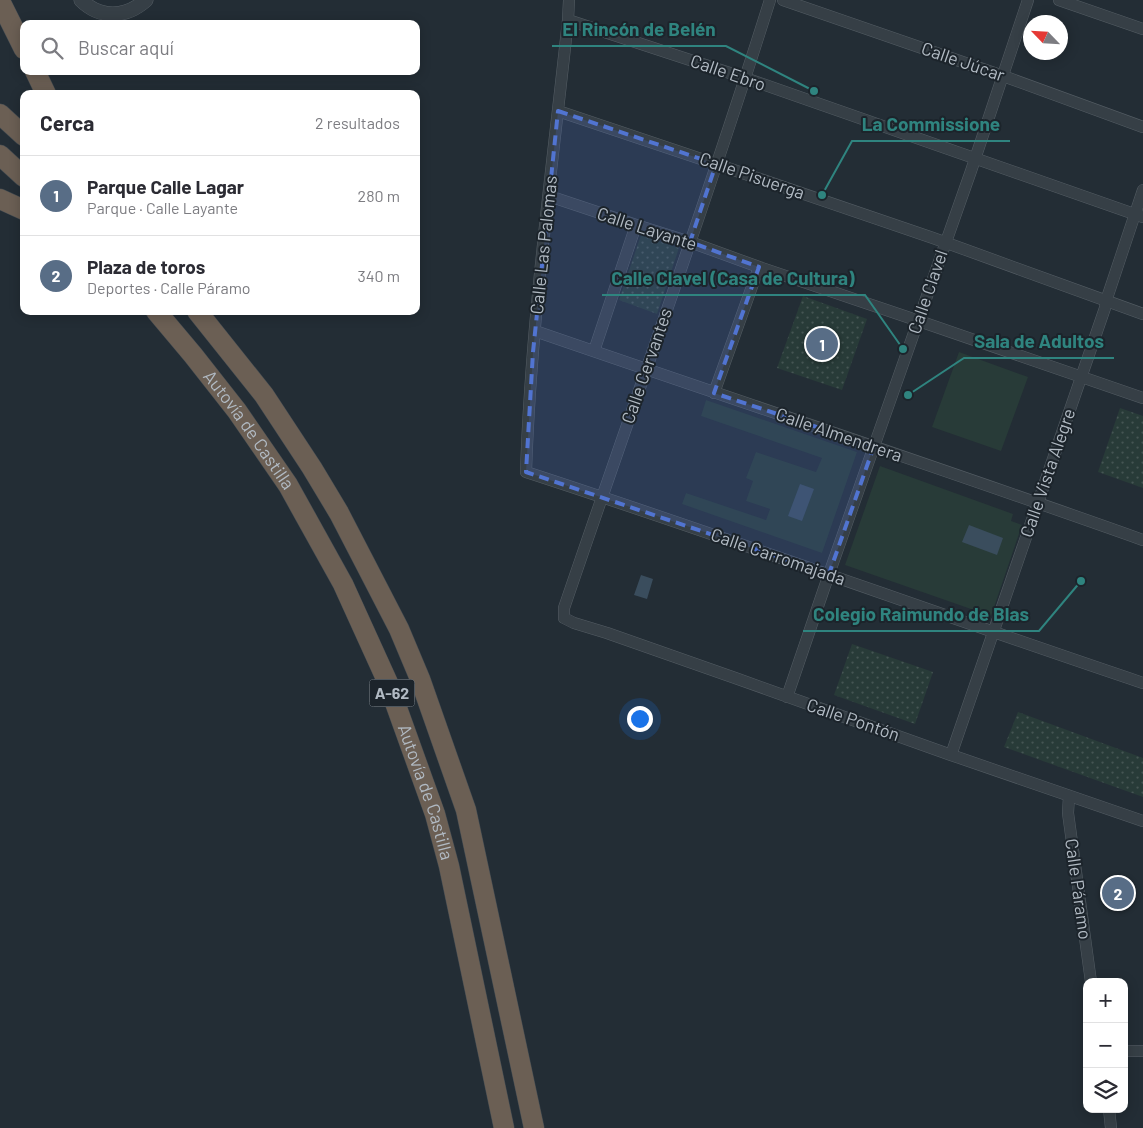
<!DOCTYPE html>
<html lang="es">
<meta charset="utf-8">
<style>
:root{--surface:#fff;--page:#f7f7f7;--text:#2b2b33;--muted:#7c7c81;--line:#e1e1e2;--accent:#586d86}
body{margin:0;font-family:Barlow,sans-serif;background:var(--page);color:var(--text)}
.controls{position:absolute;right:15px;bottom:15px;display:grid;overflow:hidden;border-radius:10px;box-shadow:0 2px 12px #0003}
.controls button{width:45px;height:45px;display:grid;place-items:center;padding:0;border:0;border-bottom:1px solid var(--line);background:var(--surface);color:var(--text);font:25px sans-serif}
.compass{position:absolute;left:1023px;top:15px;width:45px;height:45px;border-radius:50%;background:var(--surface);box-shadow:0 2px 12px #0003;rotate:295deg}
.you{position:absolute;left:639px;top:718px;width:18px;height:18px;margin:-12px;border:4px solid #fff;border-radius:50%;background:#1a73e8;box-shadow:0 0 0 8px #1a73e833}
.badge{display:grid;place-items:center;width:32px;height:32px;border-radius:50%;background:var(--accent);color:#fff;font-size:16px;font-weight:700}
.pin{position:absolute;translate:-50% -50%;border:2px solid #fff;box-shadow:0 1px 5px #0006}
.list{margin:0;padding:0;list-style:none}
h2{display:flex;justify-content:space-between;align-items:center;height:65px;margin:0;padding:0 20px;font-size:21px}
h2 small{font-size:16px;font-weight:400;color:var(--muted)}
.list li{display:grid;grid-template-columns:32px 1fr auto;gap:15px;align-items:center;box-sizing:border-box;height:80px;padding:0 20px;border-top:1px solid var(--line)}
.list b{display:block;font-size:19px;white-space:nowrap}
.list p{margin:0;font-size:16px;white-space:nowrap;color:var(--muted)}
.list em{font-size:16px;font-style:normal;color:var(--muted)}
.icon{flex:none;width:28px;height:28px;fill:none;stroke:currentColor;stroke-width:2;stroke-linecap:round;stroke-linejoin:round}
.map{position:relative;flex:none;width:1143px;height:1128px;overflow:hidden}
.search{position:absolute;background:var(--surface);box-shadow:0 2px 12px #0003;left:20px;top:20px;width:400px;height:55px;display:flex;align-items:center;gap:12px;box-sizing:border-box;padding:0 18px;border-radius:10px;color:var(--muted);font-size:19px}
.panel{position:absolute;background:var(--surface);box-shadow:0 2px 12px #0003;left:20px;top:90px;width:400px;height:225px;border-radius:10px}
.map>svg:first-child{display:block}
.green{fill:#283b38}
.park{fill:url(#park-dots)}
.water{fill:#3a4d5d}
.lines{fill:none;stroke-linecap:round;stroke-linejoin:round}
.minor-casing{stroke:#545d64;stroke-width:12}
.tertiary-casing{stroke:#545d64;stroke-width:15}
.motorway-casing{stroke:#414a51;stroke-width:21}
.minor{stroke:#363f46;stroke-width:11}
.tertiary{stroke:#363f46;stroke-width:14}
.motorway{stroke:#6b5f54;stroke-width:20}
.marked{fill:#5174d1;fill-opacity:0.2;stroke:#5174d1;stroke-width:4;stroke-dasharray:10 6;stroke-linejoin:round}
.labels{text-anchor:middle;stroke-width:4;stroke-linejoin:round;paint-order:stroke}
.shield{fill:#1c242b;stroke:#848d95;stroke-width:1}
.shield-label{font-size:16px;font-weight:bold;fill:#b1bac3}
.street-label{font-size:18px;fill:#b1bac3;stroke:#1c242b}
.leader{fill:none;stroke:#2f847f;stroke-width:2}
.callout-dot{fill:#2f847f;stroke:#1c242b;stroke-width:2}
.callout-label{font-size:19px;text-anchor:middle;font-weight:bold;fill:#2f847f;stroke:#1c242b;stroke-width:4;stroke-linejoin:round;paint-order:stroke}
</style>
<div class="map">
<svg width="1143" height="1128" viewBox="0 0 1143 1128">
<defs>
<pattern id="park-dots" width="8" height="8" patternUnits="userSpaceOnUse" patternTransform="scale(1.25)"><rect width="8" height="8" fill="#283b38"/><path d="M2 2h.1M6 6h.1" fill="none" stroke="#455553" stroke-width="1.8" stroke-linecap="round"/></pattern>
</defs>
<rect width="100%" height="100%" fill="#232d35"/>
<path class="green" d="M 959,352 L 1028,377 L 1001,451 L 932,427 Z
M 706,400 L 857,452 L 822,553 L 682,504 L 686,493 L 766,520 L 770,509 L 746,501 L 753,481 L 746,478 L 756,452 L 816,472 L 822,458 L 701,416 Z
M 880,466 L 1013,514 L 1011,521 L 1022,525 L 991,616 L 845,565 Z"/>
<path class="park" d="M 641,235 L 679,248 L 657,314 L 619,300 Z
M 803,296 L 867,319 L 842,390 L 777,368 Z
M 1120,408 L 1143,416 L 1143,488 L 1098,472 Z
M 852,644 L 933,672 L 915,724 L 834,695 Z
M 1018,712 L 1143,758 L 1143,797 L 1004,747 Z"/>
<path class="water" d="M 800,484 L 814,489 L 802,521 L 788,516 Z
M 969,525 L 1003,538 L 997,555 L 962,542 Z
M 641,575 L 653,579 L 647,599 L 634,595 Z"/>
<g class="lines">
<g class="minor-casing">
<path id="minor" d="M 569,0 L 568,20 C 552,170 531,320 526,472 C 733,539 937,614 1143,683
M 770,0 C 706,204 633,405 564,608 L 564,618 L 574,623 L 607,633 L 738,679 L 951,755 L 1143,821
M 783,0 L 1003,76 L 1143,127
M 1059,0 L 1143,29
M 568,20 L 745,78 L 1143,217
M 558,111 L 716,164 L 933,238 L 1143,314
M 549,196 L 636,225 L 690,242 L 759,267 L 919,321 L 1143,398
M 535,331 C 738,401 941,468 1143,540
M 594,351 L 636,225
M 714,393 L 759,267
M 787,697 L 829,574 L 971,171 L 1028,0
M 951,755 L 1105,308 L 1106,301 L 1143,190
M 1069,796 L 1068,813 L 1091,982
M 1124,1051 L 1143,1051
M 1109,1109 L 1111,1128"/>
</g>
<g class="tertiary-casing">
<path id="tertiary" d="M 81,0 C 100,19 126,18 146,0"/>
</g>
<g class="motorway-casing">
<g id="motorway">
<path d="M 0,1 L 24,49"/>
<path d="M 35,71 L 46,94"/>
<path d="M 0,114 L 24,136"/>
<path d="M 0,155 L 24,177"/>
<path d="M 0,199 L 24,210"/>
<path id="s1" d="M 156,311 L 193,355 L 237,411 L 288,485 L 343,584 L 388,683 L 435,814 L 449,866 L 504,1128"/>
<path d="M 197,311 L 264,395 L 312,468 L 339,513 L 368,569 L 399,629 L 420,679 L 466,810 L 534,1128"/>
</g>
</g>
<use href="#minor" class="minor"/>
<use href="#tertiary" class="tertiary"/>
<use href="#motorway" class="motorway"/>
</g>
<path class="marked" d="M 558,111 L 716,164 L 690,242 L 759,267 L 714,393 L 874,446 L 829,574 L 526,472 L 533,352 Z"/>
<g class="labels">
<rect class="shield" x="369.5" y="679.5" width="45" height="27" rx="4"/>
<g class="shield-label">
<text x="392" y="699">A-62</text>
</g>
<g class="street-label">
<text transform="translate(963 62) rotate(19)" y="6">Calle Júcar</text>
<text transform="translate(728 73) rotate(19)" y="6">Calle Ebro</text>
<text transform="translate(752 176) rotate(19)" y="6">Calle Pisuerga</text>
<text transform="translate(647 229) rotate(18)" y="6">Calle Layante</text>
<text transform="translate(544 245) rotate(-84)" y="6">Calle Las Palomas</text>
<text transform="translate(928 292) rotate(-71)" y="6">Calle Clavel</text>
<text transform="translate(647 366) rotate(-71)" y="6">Calle Cervantes</text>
<text dy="6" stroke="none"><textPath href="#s1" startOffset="151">Autovía de Castilla</textPath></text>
<text transform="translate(839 435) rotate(19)" y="6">Calle Almendrera</text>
<text transform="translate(1048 473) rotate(-71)" y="6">Calle Vista Alegre</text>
<text transform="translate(778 557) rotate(19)" y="6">Calle Carromajada</text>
<text transform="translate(853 720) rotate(19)" y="6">Calle Pontón</text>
<text dy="6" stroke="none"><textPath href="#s1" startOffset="556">Autovía de Castilla</textPath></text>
<text transform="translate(1078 889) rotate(82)" y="6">Calle Páramo</text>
</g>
</g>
<path class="leader" d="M814 91L726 46H552M822 195L852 141H1010M903 349L865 295H602M908 395L964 358H1114M1081 581L1039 631H803"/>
<g class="callout-dot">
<circle cx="814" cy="91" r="5"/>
<circle cx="822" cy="195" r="5"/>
<circle cx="903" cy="349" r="5"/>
<circle cx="908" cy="395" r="5"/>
<circle cx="1081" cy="581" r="5"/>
</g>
<g class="callout-label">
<text x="639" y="36">El Rincón de Belén</text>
<text x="931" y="131">La Commissione</text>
<text x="733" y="285">Calle Clavel (Casa de Cultura)</text>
<text x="1039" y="348">Sala de Adultos</text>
<text x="921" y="621">Colegio Raimundo de Blas</text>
</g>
</svg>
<div class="controls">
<button>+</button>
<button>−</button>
<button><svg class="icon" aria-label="layers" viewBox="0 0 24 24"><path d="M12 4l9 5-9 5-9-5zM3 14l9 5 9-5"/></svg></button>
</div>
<svg class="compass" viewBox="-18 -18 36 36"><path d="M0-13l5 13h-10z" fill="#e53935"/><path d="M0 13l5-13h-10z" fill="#7c7c81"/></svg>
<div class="you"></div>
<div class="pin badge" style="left:822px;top:344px">1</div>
<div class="pin badge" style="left:1118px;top:893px">2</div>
<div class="search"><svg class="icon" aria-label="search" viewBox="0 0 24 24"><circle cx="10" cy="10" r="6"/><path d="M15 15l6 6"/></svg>Buscar aquí</div>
<section class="panel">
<h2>Cerca<small>2 resultados</small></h2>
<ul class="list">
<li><span class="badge">1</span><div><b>Parque Calle Lagar</b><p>Parque · Calle Layante</p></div><em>280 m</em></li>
<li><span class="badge">2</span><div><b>Plaza de toros</b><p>Deportes · Calle Páramo</p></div><em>340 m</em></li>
</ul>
</section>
</div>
